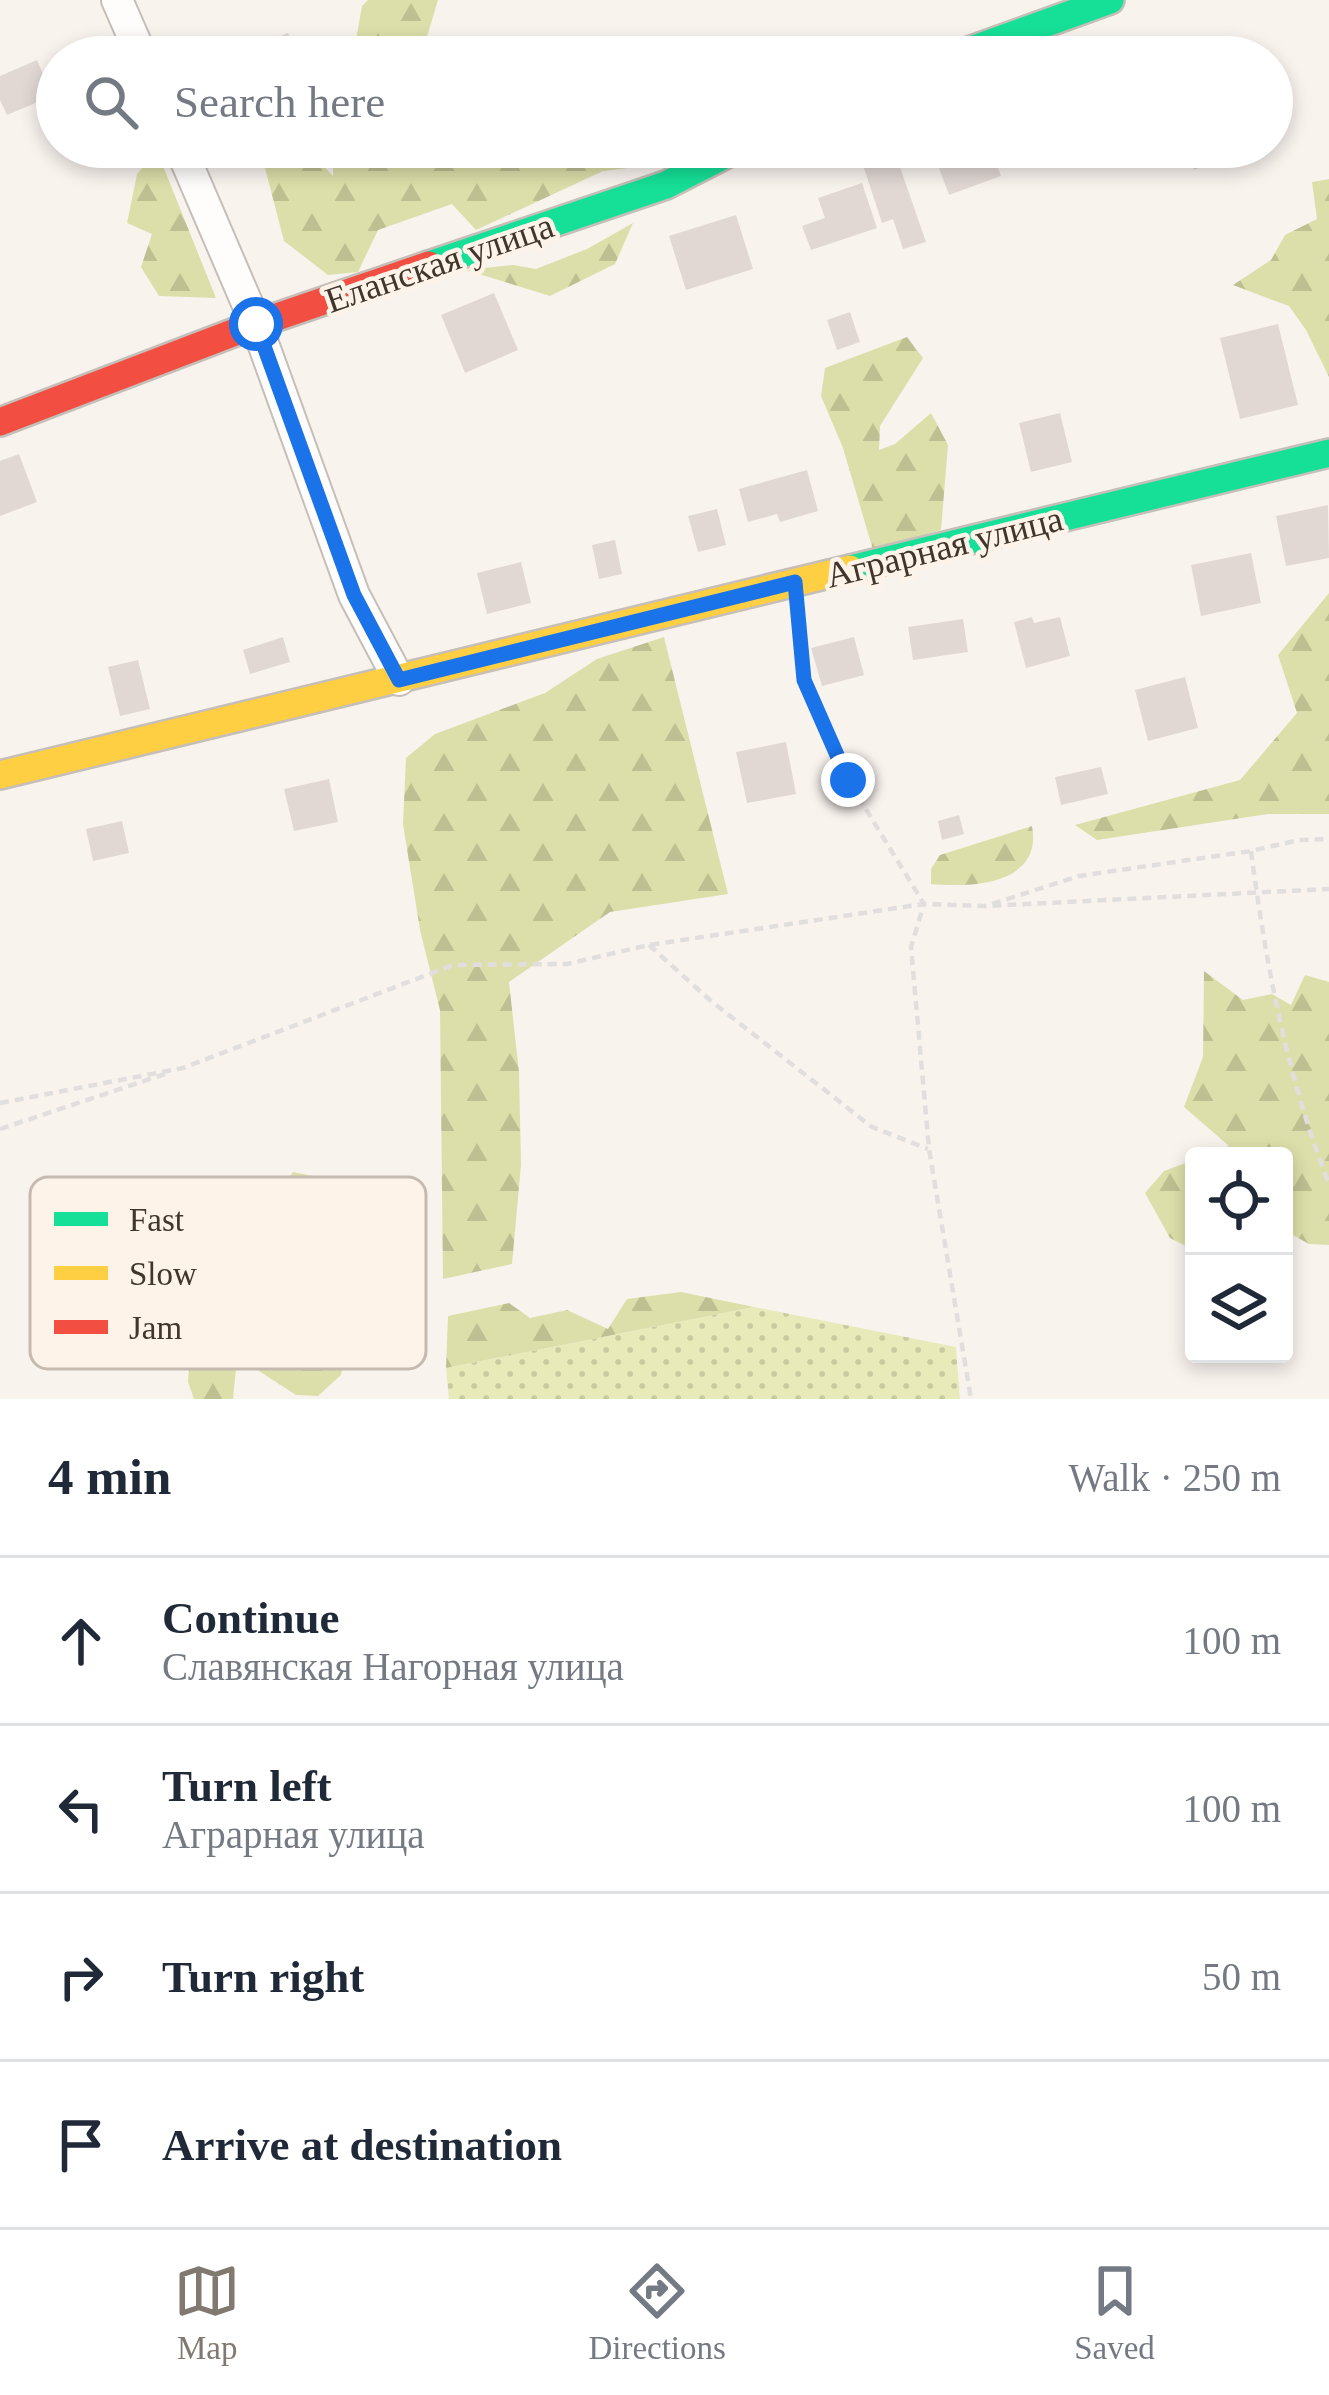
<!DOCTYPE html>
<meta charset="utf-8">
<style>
:root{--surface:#fff;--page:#f2f2f3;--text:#1f2937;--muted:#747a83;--line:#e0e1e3;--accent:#817870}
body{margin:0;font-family:"Times New Roman",serif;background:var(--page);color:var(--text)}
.controls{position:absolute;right:36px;bottom:36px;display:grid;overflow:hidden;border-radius:12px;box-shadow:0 6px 18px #0003}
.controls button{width:108px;height:108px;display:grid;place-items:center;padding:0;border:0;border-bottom:3px solid var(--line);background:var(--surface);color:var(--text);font:60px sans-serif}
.stop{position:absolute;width:36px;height:36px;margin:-27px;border:9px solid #1a73e8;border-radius:50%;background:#fff}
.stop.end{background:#1a73e8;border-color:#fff;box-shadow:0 3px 12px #0008}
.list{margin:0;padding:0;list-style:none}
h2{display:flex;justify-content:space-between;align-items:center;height:156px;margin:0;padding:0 48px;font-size:51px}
h2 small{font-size:39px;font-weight:400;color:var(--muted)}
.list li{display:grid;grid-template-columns:78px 1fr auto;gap:36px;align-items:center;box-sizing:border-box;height:168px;padding:0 48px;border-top:3px solid var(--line)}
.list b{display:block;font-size:45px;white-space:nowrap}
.list p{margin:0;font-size:39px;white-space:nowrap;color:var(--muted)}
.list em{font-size:39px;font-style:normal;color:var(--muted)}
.icon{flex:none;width:66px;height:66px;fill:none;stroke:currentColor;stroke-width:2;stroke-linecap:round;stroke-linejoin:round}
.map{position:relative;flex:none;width:1329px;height:1399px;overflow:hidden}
.search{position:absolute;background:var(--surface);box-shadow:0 6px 18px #0003;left:36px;right:36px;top:36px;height:132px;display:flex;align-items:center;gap:30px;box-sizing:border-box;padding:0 42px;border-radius:66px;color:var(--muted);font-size:45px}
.sheet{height:828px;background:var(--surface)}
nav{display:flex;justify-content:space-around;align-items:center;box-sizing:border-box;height:168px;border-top:3px solid var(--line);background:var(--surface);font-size:33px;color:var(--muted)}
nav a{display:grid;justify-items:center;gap:6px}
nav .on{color:var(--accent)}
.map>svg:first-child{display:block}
.grass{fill:url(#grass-dots)}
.forest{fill:url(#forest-firs)}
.building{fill:#e1d8d4}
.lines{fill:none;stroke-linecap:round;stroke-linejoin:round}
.street-casing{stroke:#c6beb8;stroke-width:34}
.fast-casing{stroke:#c6beb8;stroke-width:32}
.slow-casing{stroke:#c6beb8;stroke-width:32}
.jam-casing{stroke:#c6beb8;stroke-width:32}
.path{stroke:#e0dfdd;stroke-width:4.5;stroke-dasharray:9 6;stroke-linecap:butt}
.street{stroke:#fefdfc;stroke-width:30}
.fast{stroke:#16e098;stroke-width:27}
.slow{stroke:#ffcf43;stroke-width:27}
.jam{stroke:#f24e42;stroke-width:27}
.route{stroke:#1a73e8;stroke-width:15}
.labels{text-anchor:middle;stroke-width:9;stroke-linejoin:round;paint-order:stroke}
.street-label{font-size:36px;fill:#40362c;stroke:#fef3e9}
.key{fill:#fef3e9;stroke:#c5bab0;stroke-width:3}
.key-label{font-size:33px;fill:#40362c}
</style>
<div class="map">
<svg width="1329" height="1399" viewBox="0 0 1329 1399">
<defs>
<pattern id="grass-dots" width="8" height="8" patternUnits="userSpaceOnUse" patternTransform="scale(3)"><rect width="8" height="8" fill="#e8ebb9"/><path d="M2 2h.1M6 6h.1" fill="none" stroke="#c8ca9f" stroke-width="1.8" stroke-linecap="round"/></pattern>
<pattern id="forest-firs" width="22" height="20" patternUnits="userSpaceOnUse" patternTransform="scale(3)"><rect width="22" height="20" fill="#dcdfa9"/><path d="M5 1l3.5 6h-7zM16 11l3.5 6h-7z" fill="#bec092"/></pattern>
</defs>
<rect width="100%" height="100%" fill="#f9f3ee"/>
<path class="grass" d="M 754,1307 L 956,1347 L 960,1399 L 449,1399 L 446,1368 Z"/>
<path class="forest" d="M 368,0 L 438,0 L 421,57 L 353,57 L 362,6 Z
M 287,147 L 305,147 L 333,176 L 333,147 L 689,147 L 653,165 L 603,171 L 476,230 L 452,204 L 378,230 L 358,272 L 328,275 L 284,241 L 265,168 Z
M 157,151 L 216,298 L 159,296 L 141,267 L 152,234 L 127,223 L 137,174 Z
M 1329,179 L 1329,377 L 1306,330 L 1289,306 L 1233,285 L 1271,260 L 1285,235 L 1317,219 L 1312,182 Z
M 633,223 L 615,264 L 550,296 L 466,270 L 513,265 L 536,269 L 587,249 Z
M 907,337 L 923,358 L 880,426 L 879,450 L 895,444 L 931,413 L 948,445 L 941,530 L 873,550 L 843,448 L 821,396 L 825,368 Z
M 1329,593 L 1329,814 L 1268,814 L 1097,840 L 1075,825 L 1240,780 L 1297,713 L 1278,655 Z
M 664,637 L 728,894 L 610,912 L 509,982 L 519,1072 L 521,1165 L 512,1264 L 443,1279 L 440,1010 L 420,930 L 403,824 L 406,758 L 435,734 L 545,693 L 597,659 Z
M 1032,826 C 1043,884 973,888 931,884 L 931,869 L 940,855 Z
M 1204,971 L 1243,1000 L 1272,994 L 1291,1005 L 1305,975 L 1329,982 L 1329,1245 L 1309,1244 L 1284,1230 L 1284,1156 L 1204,1156 L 1229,1146 L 1184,1107 L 1203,1057 Z
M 1194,1160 L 1194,1250 L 1170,1238 L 1145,1193 L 1164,1171 Z
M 293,1172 C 389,1190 396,1214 405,1306 L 350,1321 L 341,1375 L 318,1396 L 296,1395 L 253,1367 L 239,1338 L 233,1399 L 194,1399 L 188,1382 L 193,1314 C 144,1312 83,1321 58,1269 L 83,1242 L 119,1245 L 166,1267 L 197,1261 L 270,1205 Z
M 681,1292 L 754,1307 L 446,1368 L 448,1316 L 509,1303 L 530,1318 L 567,1310 L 608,1329 L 627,1299 Z"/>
<path class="building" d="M 288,33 L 298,57 L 251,57 L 248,49 Z
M 37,60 L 52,96 L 7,115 L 0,100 L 0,76 Z
M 893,147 L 926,242 L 903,249 L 893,219 L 882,223 L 860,156 Z
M 931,147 L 991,147 L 1001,176 L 949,195 Z
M 1186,147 L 1234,147 L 1236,154 L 1194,170 Z
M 862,183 L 877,228 L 811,250 L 802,226 L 825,218 L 818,198 Z
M 736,215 L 753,269 L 686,290 L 669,236 Z
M 494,293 L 518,350 L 465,373 L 441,315 Z
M 850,312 L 860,342 L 837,350 L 827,320 Z
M 1278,324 L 1298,405 L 1240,419 L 1220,338 Z
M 1060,413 L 1072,462 L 1031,472 L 1019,423 Z
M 19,454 L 37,502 L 0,516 L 0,461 Z
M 807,470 L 818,511 L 780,522 L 777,514 L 748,522 L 739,489 Z
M 1328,505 L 1329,558 L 1286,566 L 1276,516 Z
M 717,509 L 726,545 L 698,552 L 688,516 Z
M 615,540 L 622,574 L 599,579 L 592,545 Z
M 1251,553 L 1261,603 L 1201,616 L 1191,565 Z
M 521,562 L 531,603 L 487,614 L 477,573 Z
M 1032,617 L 1034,623 L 1060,617 L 1070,656 L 1026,668 L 1014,622 Z
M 963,619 L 968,652 L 913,660 L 908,627 Z
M 283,637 L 290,662 L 250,674 L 243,650 Z
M 854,637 L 864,675 L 822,686 L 811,648 Z
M 138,660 L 150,709 L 120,716 L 108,667 Z
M 1185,677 L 1198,728 L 1148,741 L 1135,690 Z
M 786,742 L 796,794 L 747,803 L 736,752 Z
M 1101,767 L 1108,794 L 1061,805 L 1055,777 Z
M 329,779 L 338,822 L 294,831 L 284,789 Z
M 959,815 L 964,834 L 942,840 L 938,821 Z
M 122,821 L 129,853 L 93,861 L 86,829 Z"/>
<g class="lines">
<g class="street-casing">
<path id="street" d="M 117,0 L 142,57
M 180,147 L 256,324 L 354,595 L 399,680"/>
</g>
<g class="fast-casing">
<path id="fast" d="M 952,57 L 1110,0
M 429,265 L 666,185 L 740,147
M 850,569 L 1329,453"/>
</g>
<g class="slow-casing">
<path id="slow" d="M 0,775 L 850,569"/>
</g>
<g class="jam-casing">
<path id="jam" d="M 0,422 L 256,324 L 429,265"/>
</g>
<path class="path" d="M 798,614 L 804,680 L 848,780 L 924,904 L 911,947 L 929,1149 L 971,1399
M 1251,851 C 1266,965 1287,1077 1329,1184
M 992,904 L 1079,876 L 1251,851 L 1299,840 L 1329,839
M 649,945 L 711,1001 L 872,1127 L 928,1149
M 0,1103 L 183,1068 L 453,965 L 567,964 L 649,945 L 924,904 L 986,906 L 1329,889
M 0,1129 L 165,1074"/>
<use href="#street" class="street"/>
<use href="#fast" class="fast"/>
<use href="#slow" class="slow"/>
<use href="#jam" class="jam"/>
</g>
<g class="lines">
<path class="route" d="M 256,324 L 354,595 L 399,680 L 795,582 L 804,680 L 848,780"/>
</g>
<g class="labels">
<g class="street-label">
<text transform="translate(439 262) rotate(-19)" y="13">Еланская улица</text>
<text transform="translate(944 546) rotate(-14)" y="13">Аграрная улица</text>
</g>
</g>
<rect x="30" y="1177" width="396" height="192" rx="18" class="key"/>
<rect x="54" y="1212" width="54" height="14" fill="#16e098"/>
<rect x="54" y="1266" width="54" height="14" fill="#ffcf43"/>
<rect x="54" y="1320" width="54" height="14" fill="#f24e42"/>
<g class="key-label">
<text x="129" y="1231">Fast</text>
<text x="129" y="1285">Slow</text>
<text x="129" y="1339">Jam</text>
</g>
</svg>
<div class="controls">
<button><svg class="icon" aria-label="locate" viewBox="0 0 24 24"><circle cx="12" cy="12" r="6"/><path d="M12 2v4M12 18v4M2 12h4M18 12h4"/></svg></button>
<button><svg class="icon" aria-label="layers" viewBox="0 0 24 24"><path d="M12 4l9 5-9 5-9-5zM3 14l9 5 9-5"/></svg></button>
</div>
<div class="stop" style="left:256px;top:324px"></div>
<div class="stop end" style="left:848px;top:780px"></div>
<div class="search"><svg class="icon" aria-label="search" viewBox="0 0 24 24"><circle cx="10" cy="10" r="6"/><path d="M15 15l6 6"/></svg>Search here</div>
</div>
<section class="sheet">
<h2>4 min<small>Walk · 250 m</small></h2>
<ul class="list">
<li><svg class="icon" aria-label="ahead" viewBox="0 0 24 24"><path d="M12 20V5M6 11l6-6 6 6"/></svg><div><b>Continue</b><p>Славянская Нагорная улица</p></div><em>100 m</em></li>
<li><svg class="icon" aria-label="left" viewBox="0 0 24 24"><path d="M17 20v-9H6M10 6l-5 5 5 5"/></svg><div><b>Turn left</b><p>Аграрная улица</p></div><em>100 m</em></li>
<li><svg class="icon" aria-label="right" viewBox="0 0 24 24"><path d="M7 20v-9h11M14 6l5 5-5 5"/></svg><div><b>Turn right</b></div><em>50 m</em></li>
<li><svg class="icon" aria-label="arrive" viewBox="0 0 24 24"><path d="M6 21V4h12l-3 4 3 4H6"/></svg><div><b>Arrive at destination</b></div></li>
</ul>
</section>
<nav>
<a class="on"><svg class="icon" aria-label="map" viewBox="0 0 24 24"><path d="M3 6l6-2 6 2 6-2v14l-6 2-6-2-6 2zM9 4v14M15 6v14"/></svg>Map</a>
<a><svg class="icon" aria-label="directions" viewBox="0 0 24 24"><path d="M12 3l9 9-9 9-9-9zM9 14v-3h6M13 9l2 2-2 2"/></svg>Directions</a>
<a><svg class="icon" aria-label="saved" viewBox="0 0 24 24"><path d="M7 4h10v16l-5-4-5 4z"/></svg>Saved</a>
</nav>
